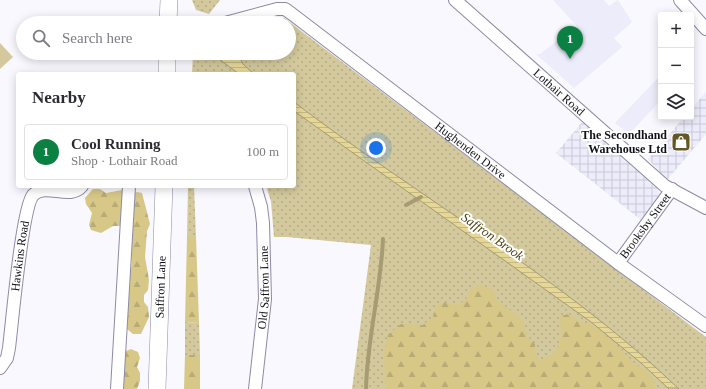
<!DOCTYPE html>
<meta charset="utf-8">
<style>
:root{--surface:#fff;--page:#f2f2f3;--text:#2b2b33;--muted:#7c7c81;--line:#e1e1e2;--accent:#0b8043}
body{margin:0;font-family:Georgia,serif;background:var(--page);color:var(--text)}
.controls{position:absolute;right:12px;top:12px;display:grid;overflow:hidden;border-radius:4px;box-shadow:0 2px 10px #0003}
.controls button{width:36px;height:36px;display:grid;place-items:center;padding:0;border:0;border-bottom:1px solid var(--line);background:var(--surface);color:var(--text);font:20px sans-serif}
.you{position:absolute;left:376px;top:148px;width:14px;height:14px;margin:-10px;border:3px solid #fff;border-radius:50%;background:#1a73e8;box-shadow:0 0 0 6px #1a73e833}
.badge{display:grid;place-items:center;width:26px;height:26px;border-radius:50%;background:var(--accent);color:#fff;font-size:13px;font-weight:700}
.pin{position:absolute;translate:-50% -33px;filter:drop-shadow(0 1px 2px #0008)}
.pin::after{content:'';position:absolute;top:21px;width:14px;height:12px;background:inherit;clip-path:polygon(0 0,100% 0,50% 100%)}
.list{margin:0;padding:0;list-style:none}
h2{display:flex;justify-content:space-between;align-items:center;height:52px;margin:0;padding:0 16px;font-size:17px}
h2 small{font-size:13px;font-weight:400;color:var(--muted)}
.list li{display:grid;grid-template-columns:26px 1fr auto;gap:12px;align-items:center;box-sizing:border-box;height:56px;margin:0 8px 8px;padding:0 8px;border:1px solid var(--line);border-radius:4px}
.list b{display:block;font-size:15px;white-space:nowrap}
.list p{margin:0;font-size:13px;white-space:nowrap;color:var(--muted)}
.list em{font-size:13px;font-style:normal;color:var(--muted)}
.icon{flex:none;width:22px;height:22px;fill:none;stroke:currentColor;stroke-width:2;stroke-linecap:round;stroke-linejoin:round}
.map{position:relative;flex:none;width:706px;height:389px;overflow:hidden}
.search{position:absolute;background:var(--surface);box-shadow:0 2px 10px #0003;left:16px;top:16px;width:280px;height:44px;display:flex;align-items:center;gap:10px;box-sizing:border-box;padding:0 14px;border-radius:22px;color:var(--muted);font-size:15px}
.panel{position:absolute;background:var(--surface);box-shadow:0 2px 10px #0003;left:16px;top:72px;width:280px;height:116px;border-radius:4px}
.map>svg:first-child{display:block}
.built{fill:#ececfa}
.industrial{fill:url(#industrial-grid)}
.grass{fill:url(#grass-dots)}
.forest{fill:url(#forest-firs)}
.park{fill:#d3c99d}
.water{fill:url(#water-rules);stroke:#a69b72}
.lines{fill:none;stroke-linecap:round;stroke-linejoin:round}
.stream{stroke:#a69b72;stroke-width:4}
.minor-casing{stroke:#8c8ba6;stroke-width:14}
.secondary-casing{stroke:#8c8ba6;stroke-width:18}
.minor{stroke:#fff;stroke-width:12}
.secondary{stroke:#fff;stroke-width:17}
.labels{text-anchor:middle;stroke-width:4;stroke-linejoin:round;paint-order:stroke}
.street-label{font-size:12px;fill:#11101a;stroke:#fff}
.poi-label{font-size:12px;font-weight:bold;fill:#11101a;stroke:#fff;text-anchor:end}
.water-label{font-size:13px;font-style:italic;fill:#4c410e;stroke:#fff}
</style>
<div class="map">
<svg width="706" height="389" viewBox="0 0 706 389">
<defs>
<pattern id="industrial-grid" width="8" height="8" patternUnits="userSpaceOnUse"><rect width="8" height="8" fill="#ececfa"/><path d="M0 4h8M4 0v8" fill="none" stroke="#c9c9d6"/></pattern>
<pattern id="grass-dots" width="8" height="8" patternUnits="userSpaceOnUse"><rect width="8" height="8" fill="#d3c99d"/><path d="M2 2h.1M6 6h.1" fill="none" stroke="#b4ac87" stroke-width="1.8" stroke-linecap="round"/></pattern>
<pattern id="forest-firs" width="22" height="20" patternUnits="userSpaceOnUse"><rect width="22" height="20" fill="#d7c888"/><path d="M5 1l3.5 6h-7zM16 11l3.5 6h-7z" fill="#b8ab75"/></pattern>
<pattern id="water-rules" width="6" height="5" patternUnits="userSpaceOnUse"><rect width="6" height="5" fill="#e6d797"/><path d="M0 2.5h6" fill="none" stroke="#c4b882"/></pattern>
</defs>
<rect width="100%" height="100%" fill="#f8f8fe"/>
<path class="built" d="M 553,0 L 604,0 L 609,6 L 618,0 L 632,22 L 614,38 L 622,47 L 574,88 L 536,54 L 540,54 L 577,26 Z
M 659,77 L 661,79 L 661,100 L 629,134 L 615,123 Z"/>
<path class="industrial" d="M 706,92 L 706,134 L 667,180 L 648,159 L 684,117 L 691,117 L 691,109 Z
M 583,121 L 658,189 L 659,195 L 641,220 L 556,153 Z"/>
<path class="grass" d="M 192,0 L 220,0 L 209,14 L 196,10 Z
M 275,18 L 284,18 L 706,337 L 706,389 L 352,389 L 371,245 L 287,237 L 274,237 L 271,201 L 266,186 L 294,186 L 294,74 L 192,74 L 193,53 L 289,53 L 289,23 L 258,23 Z
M 188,186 L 194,186 L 196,237 L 187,237 Z
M 185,322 L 199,323 L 200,355 L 185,355 Z"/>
<path class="forest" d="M 93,189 L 100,189 L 106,193 L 122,190 L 125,194 L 121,205 L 121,226 L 113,226 L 101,233 L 91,230 L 89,225 L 92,213 L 86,204 L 85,198 Z
M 137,192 L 142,193 L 150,224 L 147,231 L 145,257 L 149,280 L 148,290 L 144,295 L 144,302 L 148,307 L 149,317 L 141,334 L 133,334 L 127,329 L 128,318 L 126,313 L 128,277 C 132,271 133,259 130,253 L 133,194 Z
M 187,237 L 196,237 L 199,323 L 185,322 Z
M 480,284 L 494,291 L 497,300 L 523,320 L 527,336 L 535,344 L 535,352 L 539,360 C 552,357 561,347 561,332 C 561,327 559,322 560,316 L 569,314 L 583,323 L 591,324 L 609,337 L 635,364 L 647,371 L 656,383 L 655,389 L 385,389 L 384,352 L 388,335 L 401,324 L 423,325 L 433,317 L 436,306 L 445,302 L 454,305 L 465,301 L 470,290 Z
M 131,349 L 138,352 L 140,358 L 137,367 L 140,373 L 140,381 L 137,389 L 121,389 L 123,354 L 126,351 Z
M 185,355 L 200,355 L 200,389 L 184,389 Z"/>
<path class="park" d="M 0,43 L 13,57 L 0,69 Z"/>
<path class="water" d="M 218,53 L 238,53 L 243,64 L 254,74 L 239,74 L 215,56 Z
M 294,102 C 421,199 563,278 679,389 L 669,389 L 641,363 L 591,322 L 294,111 Z"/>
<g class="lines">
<path class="stream" d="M 406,205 L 421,197
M 366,389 C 367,339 381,289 383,239"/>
<g class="minor-casing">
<g id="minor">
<path id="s1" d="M 455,0 L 665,186 L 706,208"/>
<path d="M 680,0 L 706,29"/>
<path id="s2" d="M 225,23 L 277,9 L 285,9 L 292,14 L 618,263 L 706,326"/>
<path id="s3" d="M 618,263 L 672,189"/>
<path id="s4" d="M 0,368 L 7,358 L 9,348 C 12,324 22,208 33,195 C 46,182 70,201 82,186"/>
<path d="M 117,389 L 129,186"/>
<path id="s5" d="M 255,389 L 265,299 L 263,223 L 261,207 L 255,186"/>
</g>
</g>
<g class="secondary-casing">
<g id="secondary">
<path d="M 168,23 L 169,0"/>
<path d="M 167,74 L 167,53"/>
<path id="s6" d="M 157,389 L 164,186"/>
</g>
</g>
<use href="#minor" class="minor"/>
<use href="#secondary" class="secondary"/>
</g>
<defs>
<g id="shop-square" transform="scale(1)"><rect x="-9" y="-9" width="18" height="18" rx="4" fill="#635724" stroke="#fff"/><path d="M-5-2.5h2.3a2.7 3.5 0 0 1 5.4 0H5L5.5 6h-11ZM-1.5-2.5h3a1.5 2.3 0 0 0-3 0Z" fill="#fff"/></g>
</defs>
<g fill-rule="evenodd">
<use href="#shop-square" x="681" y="142"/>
</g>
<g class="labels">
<g class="street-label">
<text dy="4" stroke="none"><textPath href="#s1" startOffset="139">Lothair Road</textPath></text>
<text dy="4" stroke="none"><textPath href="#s2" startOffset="295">Hughenden Drive</textPath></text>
<text dy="4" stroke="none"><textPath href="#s3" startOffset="46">Brooksby Street</textPath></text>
<text dy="4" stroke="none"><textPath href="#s4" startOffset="115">Hawkins Road</textPath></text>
<text dy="4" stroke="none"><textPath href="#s5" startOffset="102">Old Saffron Lane</textPath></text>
<text dy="4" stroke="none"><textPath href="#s6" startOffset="102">Saffron Lane</textPath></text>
</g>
<g class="poi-label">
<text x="667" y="139">The Secondhand<tspan x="667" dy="14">Warehouse Ltd</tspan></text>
</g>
<g class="water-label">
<text transform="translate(493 236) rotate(35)" y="5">Saffron Brook</text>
</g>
</g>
</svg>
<div class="controls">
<button>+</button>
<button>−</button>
<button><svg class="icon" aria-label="layers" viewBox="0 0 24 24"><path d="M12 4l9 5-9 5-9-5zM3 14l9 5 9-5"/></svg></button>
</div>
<div class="you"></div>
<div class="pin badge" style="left:570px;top:59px">1</div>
<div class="search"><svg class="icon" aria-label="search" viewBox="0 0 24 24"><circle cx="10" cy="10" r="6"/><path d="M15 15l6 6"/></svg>Search here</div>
<section class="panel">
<h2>Nearby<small></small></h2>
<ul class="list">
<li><span class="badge">1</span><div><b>Cool Running</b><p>Shop · Lothair Road</p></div><em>100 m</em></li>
</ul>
</section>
</div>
